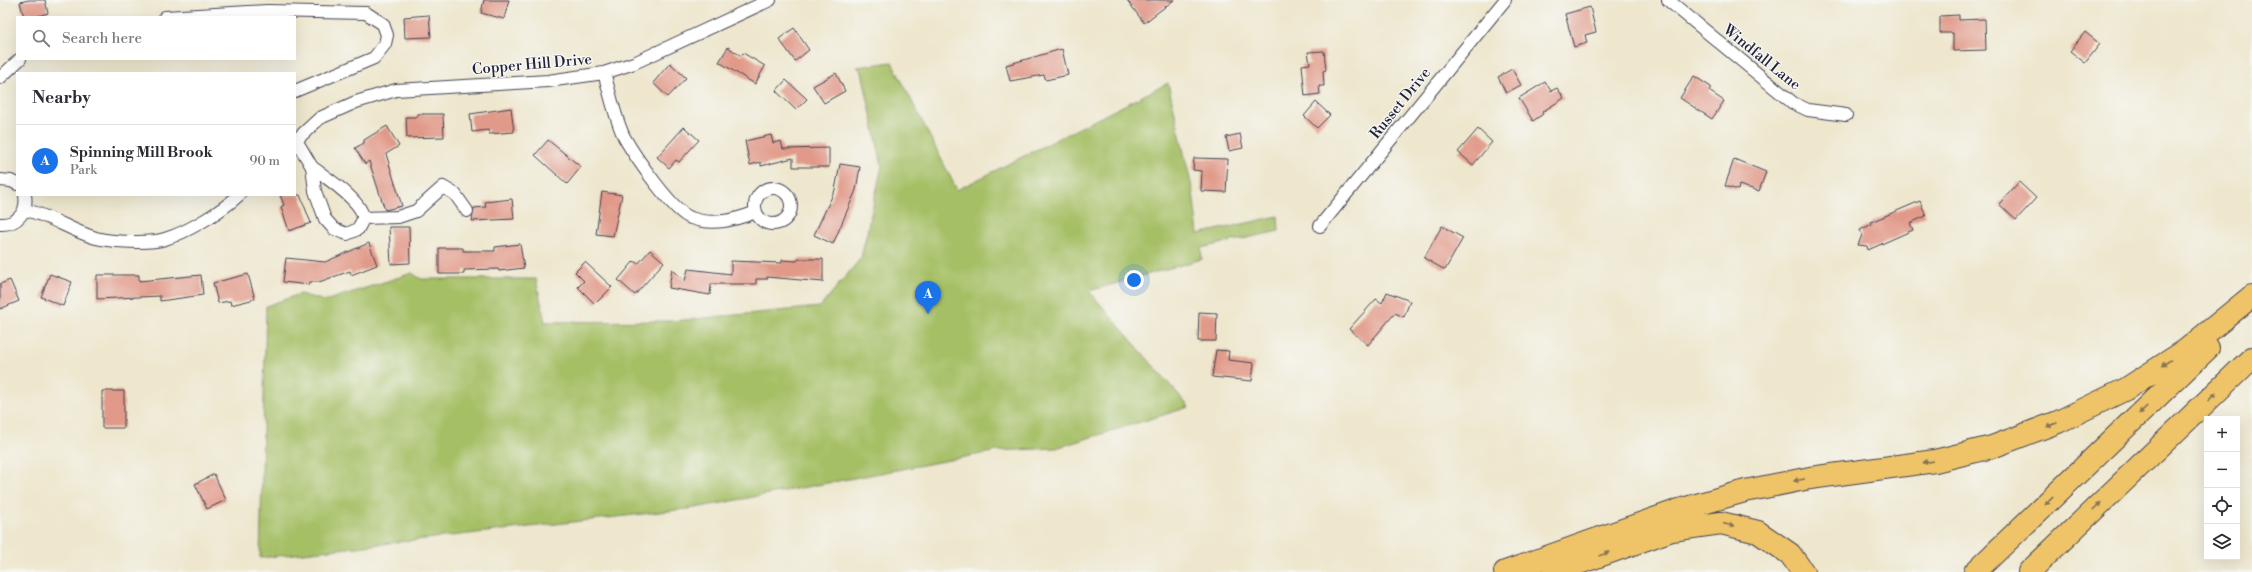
<!DOCTYPE html>
<meta charset="utf-8">
<style>
:root{--surface:#fff;--page:#f7f7f7;--text:#2b2b33;--muted:#7c7c81;--line:#e1e1e2;--accent:#1a73e8}
body{margin:0;font-family:"Libre Bodoni",serif;background:var(--page);color:var(--text)}
.controls{position:absolute;right:12px;bottom:12px;display:grid;overflow:hidden;border-radius:0px;box-shadow:0 4px 16px #0002}
.controls button{width:36px;height:36px;display:grid;place-items:center;padding:0;border:0;border-bottom:1px solid var(--line);background:var(--surface);color:var(--text);font:20px sans-serif}
.you{position:absolute;left:1134px;top:280px;width:14px;height:14px;margin:-10px;border:3px solid #fff;border-radius:50%;background:#1a73e8;box-shadow:0 0 0 6px #1a73e833}
.badge{display:grid;place-items:center;width:26px;height:26px;border-radius:50%;background:var(--accent);color:#fff;font-size:13px;font-weight:700}
.pin{position:absolute;translate:-50% -33px;filter:drop-shadow(0 1px 2px #0008)}
.pin::after{content:'';position:absolute;top:21px;width:14px;height:12px;background:inherit;clip-path:polygon(0 0,100% 0,50% 100%)}
.list{margin:0;padding:0;list-style:none}
h2{display:flex;justify-content:space-between;align-items:center;height:52px;margin:0;padding:0 16px;font-size:17px}
h2 small{font-size:13px;font-weight:400;color:var(--muted)}
.list li{display:grid;grid-template-columns:26px 1fr auto;gap:12px;align-items:center;box-sizing:border-box;height:72px;padding:0 16px;border-top:1px solid var(--line)}
.list b{display:block;font-size:15px;white-space:nowrap}
.list p{margin:0;font-size:13px;white-space:nowrap;color:var(--muted)}
.list em{font-size:13px;font-style:normal;color:var(--muted)}
.icon{flex:none;width:22px;height:22px;fill:none;stroke:currentColor;stroke-width:2;stroke-linecap:round;stroke-linejoin:round}
.map{position:relative;flex:none;width:2252px;height:572px;overflow:hidden}
.search{position:absolute;background:var(--surface);box-shadow:0 4px 16px #0002;left:16px;top:16px;width:280px;height:44px;display:flex;align-items:center;gap:10px;box-sizing:border-box;padding:0 14px;border-radius:0px;color:var(--muted);font-size:15px}
.panel{position:absolute;background:var(--surface);box-shadow:0 4px 16px #0002;left:16px;top:72px;width:280px;height:124px;border-radius:0px}
.map>svg:first-child{display:block}
.green{fill:#a5bf65;stroke:#647050}
.building{fill:#e19a89}
.lines{fill:none;stroke-linecap:round;stroke-linejoin:round}
.street-casing{stroke:#414051;stroke-width:14}
.highway-casing{stroke:#414051;stroke-width:24}
.street{stroke:#fff;stroke-width:12}
.highway{stroke:#efc469;stroke-width:22}
.oneway{fill:#887352}
.labels{text-anchor:middle;stroke-width:3;stroke-linejoin:round;paint-order:stroke}
.street-label{font-size:15px;fill:#22223b;stroke:#f6f6f2}
</style>
<div class="map">
<svg width="2252" height="572" viewBox="0 0 2252 572">
<rect width="100%" height="100%" fill="#f6f6f2"/>
<filter id="ink" filterUnits="userSpaceOnUse"><feTurbulence type="fractalNoise" baseFrequency=".025" numOctaves="2"/><feDisplacementMap in="SourceGraphic" scale="8" xChannelSelector="R" yChannelSelector="G"/><feConvolveMatrix kernelMatrix="1 2 1 2 8 2 1 2 1" color-interpolation-filters="sRGB"/></filter>
<filter id="wash" filterUnits="userSpaceOnUse"><feTurbulence type="fractalNoise" baseFrequency=".012" numOctaves="4" result="noise"/><feDisplacementMap in="SourceGraphic" scale="16" xChannelSelector="R" yChannelSelector="G"/><feGaussianBlur stdDeviation="0.9" result="paint"/><feColorMatrix in="noise" values="0 0 0 0 0 0 0 0 0 0 0 0 0 0 0 0 0 1.4 0 .05"/><feComposite in="paint" operator="in"/></filter>
<g filter="url(#wash)">
<rect width="100%" height="100%" fill="#eee7ce"/>
<path class="green" d="M 892,62 L 957,190 L 1168,83 L 1193,192 L 1198,234 L 1278,216 L 1279,231 L 1201,248 L 1202,259 L 1089,291 L 1189,407 L 1056,448 L 997,451 L 695,508 L 260,558 L 266,306 L 300,294 L 325,301 L 412,273 L 421,279 L 536,279 L 545,322 L 673,321 L 820,307 L 861,258 L 882,166 L 862,72 L 857,67 Z"/>
<g id="blocks">
<path class="building" d="M 29,0 L 45,0 L 48,13 L 35,17 L 24,17 L 20,2 Z
M 484,0 L 509,0 L 504,19 L 481,13 Z
M 1127,0 L 1174,0 L 1144,23 Z
M 1590,7 L 1596,32 L 1585,35 L 1587,43 L 1574,47 L 1565,14 Z
M 429,15 L 431,37 L 405,38 L 404,17 Z
M 1959,15 L 1959,20 L 1985,19 L 1986,50 L 1953,51 L 1953,33 L 1940,33 L 1940,16 Z
M 794,28 L 809,50 L 795,61 L 779,39 Z
M 2085,32 L 2100,44 L 2085,63 L 2070,51 Z
M 728,47 L 741,56 L 743,53 L 765,66 L 755,84 L 719,62 Z
M 1062,49 L 1068,75 L 1046,80 L 1044,75 L 1010,81 L 1006,65 Z
M 1324,51 L 1326,70 L 1323,71 L 1324,86 L 1319,86 L 1320,94 L 1305,96 L 1302,65 L 1310,64 L 1308,52 Z
M 670,63 L 686,78 L 668,97 L 653,83 Z
M 1512,69 L 1521,85 L 1506,93 L 1498,77 Z
M 836,73 L 845,91 L 824,103 L 813,86 Z
M 1694,76 L 1711,87 L 1709,91 L 1724,101 L 1712,119 L 1680,98 Z
M 786,80 L 807,99 L 796,110 L 776,91 Z
M 1545,82 L 1551,91 L 1557,88 L 1564,98 L 1542,112 L 1543,114 L 1533,121 L 1519,98 Z
M 1316,102 L 1330,115 L 1317,128 L 1304,116 Z
M 511,108 L 514,132 L 489,134 L 488,130 L 472,132 L 470,114 Z
M 417,114 L 443,114 L 444,137 L 407,138 L 406,117 L 417,117 Z
M 387,126 L 399,146 L 386,154 L 402,206 L 385,210 L 369,161 L 365,164 L 355,148 L 364,143 L 364,140 Z
M 684,127 L 699,140 L 679,162 L 676,160 L 669,168 L 657,157 Z
M 1478,129 L 1492,142 L 1473,165 L 1458,152 Z
M 1240,134 L 1243,148 L 1229,151 L 1226,137 Z
M 771,135 L 773,143 L 781,141 L 783,149 L 829,148 L 829,167 L 793,167 L 793,158 L 761,166 L 761,162 L 750,165 L 745,141 Z
M 548,140 L 581,167 L 567,184 L 535,155 Z
M 1194,158 L 1228,159 L 1226,192 L 1201,191 L 1202,171 L 1193,170 Z
M 1734,159 L 1766,172 L 1759,191 L 1739,185 L 1738,190 L 1725,186 Z
M 840,164 L 860,167 L 856,190 L 833,244 L 814,235 L 835,190 Z
M 2019,182 L 2036,198 L 2016,220 L 1999,204 Z
M 602,192 L 622,195 L 613,236 L 596,234 Z
M 280,195 L 300,195 L 311,223 L 289,231 L 281,207 L 284,205 Z
M 512,199 L 514,219 L 472,221 L 474,208 L 486,207 L 485,202 Z
M 1920,201 L 1926,216 L 1910,223 L 1913,230 L 1868,250 L 1867,246 L 1858,245 L 1862,235 L 1860,230 L 1872,224 L 1871,222 Z
M 1442,226 L 1463,238 L 1445,270 L 1424,258 Z
M 389,227 L 409,227 L 410,263 L 391,264 Z
M 369,243 L 377,265 L 351,275 L 350,271 L 319,282 L 310,282 L 309,285 L 283,282 L 286,258 L 325,262 Z
M 520,244 L 524,268 L 499,271 L 498,269 L 464,270 L 464,274 L 439,274 L 439,248 L 463,248 L 463,251 L 495,251 L 495,247 Z
M 650,250 L 664,262 L 635,295 L 618,280 L 634,261 L 638,264 Z
M 799,259 L 823,259 L 823,282 L 767,277 L 767,279 L 756,279 L 756,284 L 711,284 L 710,295 L 669,288 L 672,269 L 685,281 L 688,269 L 731,274 L 731,261 L 782,263 L 782,260 L 797,261 Z
M 585,262 L 612,287 L 595,304 L 578,287 L 584,281 L 575,272 Z
M 50,274 L 72,282 L 63,306 L 41,297 Z
M 248,274 L 255,299 L 231,305 L 230,301 L 218,303 L 213,283 Z
M 97,275 L 139,275 L 139,281 L 201,275 L 203,295 L 160,301 L 160,296 L 97,299 Z
M 10,280 L 19,301 L 0,309 L 0,284 Z
M 1387,292 L 1410,301 L 1404,317 L 1395,313 L 1368,345 L 1349,329 L 1376,299 L 1382,303 Z
M 1199,312 L 1217,313 L 1216,341 L 1198,341 Z
M 1216,350 L 1229,351 L 1228,360 L 1254,363 L 1252,381 L 1212,377 Z
M 102,391 L 124,391 L 124,428 L 102,428 Z
M 214,474 L 226,500 L 207,509 L 195,484 Z"/>
</g>
</g>
<g filter="url(#ink)">
<use href="#blocks" fill-opacity="0" stroke="#414051" stroke-width="1"/>
<g class="lines">
<g class="street-casing">
<path id="street" d="M 1668,0 L 1793,103 L 1808,110 L 1846,115
M 165,17 L 267,11 L 366,13 L 383,24 L 387,35 L 385,44 L 374,58 L 295,91
M 604,73 C 610,93 615,118 624,137 C 634,155 673,212 691,218 C 713,226 735,220 756,212
M 0,78 L 20,59
M 296,140 L 312,167 L 315,191 L 325,219 L 334,229 L 347,234 L 358,229 C 359,226 363,221 363,218 C 363,201 325,177 312,167
M 295,141 L 320,118 L 356,102 L 396,90 L 548,81 L 604,73 L 634,63 L 770,0
M 0,180 L 11,181 L 17,184
M755 206a18 18 0 1 1 36 0a18 18 0 1 1-36 0Z
M 25,210 C 50,215 71,231 96,238 C 112,242 149,244 165,239 C 188,232 222,211 239,195
M 363,218 L 398,217 L 416,211 L 443,187 L 455,194 L 467,211
M 0,224 C 17,225 28,212 25,195
M 1320,226 L 1505,0"/>
</g>
<g class="highway-casing">
<path id="highway" d="M 1505,572 L 1679,510 L 1745,491 L 1810,478 L 1935,461 L 1992,447 L 2058,422 L 2126,389 L 2186,350 L 2252,296
M 1554,572 L 1672,530 L 1721,523 L 1758,532 L 1790,554 L 1803,572
M 1975,572 L 2208,348
M 2029,572 L 2252,358"/>
</g>
<use href="#street" class="street"/>
<use href="#highway" class="highway"/>
</g>
<defs><path id="oneway-solid" d="M-6-.8H1V-3.2L6.5 0L1 3.2V.8H-6Z"/></defs>
<g class="oneway">
<use href="#oneway-solid" transform="translate(2166 363) rotate(147)"/>
<use href="#oneway-solid" transform="translate(2212 397) rotate(-44)"/>
<use href="#oneway-solid" transform="translate(2143 410) rotate(136)"/>
<use href="#oneway-solid" transform="translate(2052 425) rotate(159)"/>
<use href="#oneway-solid" transform="translate(1928 462) rotate(172)"/>
<use href="#oneway-solid" transform="translate(1799 480) rotate(169)"/>
<use href="#oneway-solid" transform="translate(2049 501) rotate(136)"/>
<use href="#oneway-solid" transform="translate(2097 506) rotate(-44)"/>
<use href="#oneway-solid" transform="translate(1729 525) rotate(13)"/>
<use href="#oneway-solid" transform="translate(1604 554) rotate(-20)"/>
</g>
</g>
<g class="labels">
<g class="street-label">
<text transform="translate(1762 57) rotate(39)" y="5">Windfall Lane</text>
<text transform="translate(532 64) rotate(-5)" y="5">Copper Hill Drive</text>
<text transform="translate(1400 103) rotate(-51)" y="5">Russet Drive</text>
</g>
</g>
</svg>
<div class="controls">
<button>+</button>
<button>−</button>
<button><svg class="icon" aria-label="locate" viewBox="0 0 24 24"><circle cx="12" cy="12" r="6"/><path d="M12 2v4M12 18v4M2 12h4M18 12h4"/></svg></button>
<button><svg class="icon" aria-label="layers" viewBox="0 0 24 24"><path d="M12 4l9 5-9 5-9-5zM3 14l9 5 9-5"/></svg></button>
</div>
<div class="you"></div>
<div class="pin badge" style="left:928px;top:314px">A</div>
<div class="search"><svg class="icon" aria-label="search" viewBox="0 0 24 24"><circle cx="10" cy="10" r="6"/><path d="M15 15l6 6"/></svg>Search here</div>
<section class="panel">
<h2>Nearby<small></small></h2>
<ul class="list">
<li><span class="badge">A</span><div><b>Spinning Mill Brook</b><p>Park</p></div><em>90 m</em></li>
</ul>
</section>
</div>
